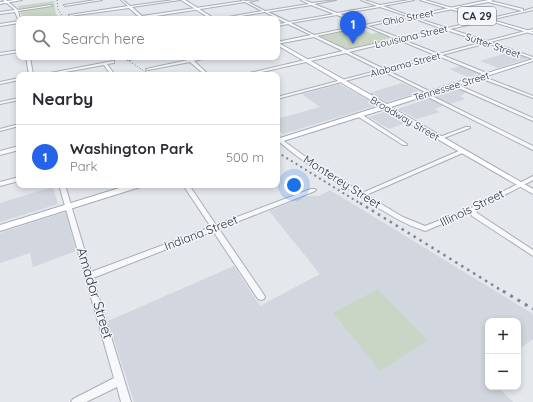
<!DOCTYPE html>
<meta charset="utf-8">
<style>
:root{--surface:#fff;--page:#f7f7f7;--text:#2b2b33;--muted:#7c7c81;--line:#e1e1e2;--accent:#2563eb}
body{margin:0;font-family:Quicksand,sans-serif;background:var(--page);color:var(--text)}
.controls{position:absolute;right:12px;bottom:12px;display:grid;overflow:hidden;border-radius:8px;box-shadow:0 2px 6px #0003}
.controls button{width:36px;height:36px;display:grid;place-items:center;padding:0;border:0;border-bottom:1px solid var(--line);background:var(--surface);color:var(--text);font:20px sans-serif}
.you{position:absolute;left:294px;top:185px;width:14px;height:14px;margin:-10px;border:3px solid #fff;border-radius:50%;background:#1a73e8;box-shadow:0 0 0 6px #1a73e833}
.badge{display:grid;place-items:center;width:26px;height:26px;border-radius:50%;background:var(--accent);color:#fff;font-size:13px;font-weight:700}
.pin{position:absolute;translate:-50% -33px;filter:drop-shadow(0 1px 2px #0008)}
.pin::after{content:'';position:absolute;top:21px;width:14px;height:12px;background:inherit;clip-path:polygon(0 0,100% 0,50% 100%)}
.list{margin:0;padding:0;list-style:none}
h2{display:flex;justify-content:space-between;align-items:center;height:52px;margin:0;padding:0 16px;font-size:17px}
h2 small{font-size:13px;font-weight:400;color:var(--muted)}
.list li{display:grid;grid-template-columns:26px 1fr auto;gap:12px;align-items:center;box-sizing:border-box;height:64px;padding:0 16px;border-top:1px solid var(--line)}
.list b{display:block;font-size:15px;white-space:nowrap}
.list p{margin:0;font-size:13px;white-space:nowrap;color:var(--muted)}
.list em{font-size:13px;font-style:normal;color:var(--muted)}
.icon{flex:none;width:22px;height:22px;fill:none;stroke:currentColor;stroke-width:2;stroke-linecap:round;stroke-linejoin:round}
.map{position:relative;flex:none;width:533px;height:402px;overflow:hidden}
.search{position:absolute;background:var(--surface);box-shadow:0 2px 6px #0003;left:16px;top:16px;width:264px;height:44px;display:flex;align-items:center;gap:10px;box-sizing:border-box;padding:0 14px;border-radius:8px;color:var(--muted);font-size:15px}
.panel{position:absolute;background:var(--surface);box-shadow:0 2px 6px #0003;left:16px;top:72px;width:264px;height:116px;border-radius:8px}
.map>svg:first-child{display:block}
.built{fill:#d2d6de}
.green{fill:#c9d6c5}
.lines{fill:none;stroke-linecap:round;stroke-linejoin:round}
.minor-casing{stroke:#a9aeb7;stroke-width:2}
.major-casing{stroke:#a3abb8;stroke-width:2}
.minor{fill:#f7f8fa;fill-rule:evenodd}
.major{fill:#fff;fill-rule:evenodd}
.rail-far3{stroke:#7d8696;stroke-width:1;stroke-dasharray:1 2;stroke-linecap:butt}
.rail-far2{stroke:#7d8696;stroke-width:2;stroke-dasharray:2 3.5;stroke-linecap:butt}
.rail-far1{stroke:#7d8696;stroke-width:2.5;stroke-dasharray:2.5 4.5;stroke-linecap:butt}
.rail{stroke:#7d8696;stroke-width:3;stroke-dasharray:3 5.5;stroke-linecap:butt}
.labels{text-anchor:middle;stroke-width:3;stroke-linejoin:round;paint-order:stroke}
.far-street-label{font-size:10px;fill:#2b3445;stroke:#f4f6f9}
.shield{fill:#f4f6f9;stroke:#676e7b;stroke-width:1}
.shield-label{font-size:11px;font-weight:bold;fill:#2b3445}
.street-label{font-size:12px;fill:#2b3445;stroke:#f4f6f9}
.near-street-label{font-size:14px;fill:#2b3445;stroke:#f4f6f9}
</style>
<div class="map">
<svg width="533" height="402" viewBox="0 0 533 402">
<rect width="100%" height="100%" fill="#e4e7ec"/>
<path class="built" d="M 510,52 L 529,58 L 498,68 L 480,61 Z
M 461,66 L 480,73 L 468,77 L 449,69 Z
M 402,83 L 421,92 L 387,102 L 369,93 Z
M 339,84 L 378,105 L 283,134 L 277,129 L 277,119 L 320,107 L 302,94 Z
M 458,88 L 467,92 L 460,96 L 465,99 L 450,104 L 434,96 Z
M 429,98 L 446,105 L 434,109 L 440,112 L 417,119 L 398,109 Z
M 387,111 L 404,121 L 405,123 L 389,129 L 369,117 Z
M 53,187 L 58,204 L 0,222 L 0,203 Z
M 330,190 L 533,314 L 533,339 L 518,350 L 518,321 L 488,321 L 488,373 L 486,375 L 488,377 L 488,387 L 498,387 L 513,402 L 134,402 L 108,321 L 234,266 L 260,306 L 320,274 L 269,211 L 307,196 L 319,196 Z
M 66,212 L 76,251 L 33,267 L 30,253 L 0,263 L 0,233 Z"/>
<path class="green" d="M 54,1 L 56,14 L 60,19 L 23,19 L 18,6 Z
M 359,28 L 372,34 L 378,32 L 393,39 L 347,49 L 320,36 Z
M 378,289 L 427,340 L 380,371 L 333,313 Z"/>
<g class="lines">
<g class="minor-casing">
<path id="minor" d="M 3,0 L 6,0 L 18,10 L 51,5 L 52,6 L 18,11 L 20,19 L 19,20 L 18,19 L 15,12 L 0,14 L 0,12 L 15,10 Z
M 96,0 L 102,0 L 65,6 L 64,5 Z
M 121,0 L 123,0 L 130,6 L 174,0 L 180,0 L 132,7 L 142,16 L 243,1 L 241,0 L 246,1 L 258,0 L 248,2 L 265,11 L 309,4 L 301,0 L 304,0 L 312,3 L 336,0 L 314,4 L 337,13 L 377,6 L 361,0 L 364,0 L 380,5 L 409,0 L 414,0 L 383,6 L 410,16 L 488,0 L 493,0 L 491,1 L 523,9 L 523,11 L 533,8 L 533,10 L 450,29 L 487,41 L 533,29 L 533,31 L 490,42 L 533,57 L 533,59 L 487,43 L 442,55 L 489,74 L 489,76 L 487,76 L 438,56 L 386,70 L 431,92 L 431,94 L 429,94 L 383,71 L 277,99 L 277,97 L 380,70 L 346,53 L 248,75 L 241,75 L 343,51 L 314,37 L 277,44 L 277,42 L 311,35 L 288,24 L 277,26 L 277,24 L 286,23 L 265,12 L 224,19 L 218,19 L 262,11 L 245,2 L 143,18 L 144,19 L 140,18 L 128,19 L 139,17 L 129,8 L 70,16 L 69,15 L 128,6 ZM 488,2 L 522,11 L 447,28 L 413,17 ZM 311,5 L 334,14 L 289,22 L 268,12 ZM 380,7 L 407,16 L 365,25 L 340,14 ZM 337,15 L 362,25 L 314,35 L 291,23 ZM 410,17 L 443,29 L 400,38 L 368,26 ZM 365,26 L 396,39 L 347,50 L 317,36 ZM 446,30 L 483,42 L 439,54 L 403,40 ZM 399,40 L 435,55 L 384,69 L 349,52 Z
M 19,21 L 19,23 L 0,26 L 0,24 Z
M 19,50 L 19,52 L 0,55 L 0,53 Z
M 26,57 L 30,57 L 33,75 L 29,75 Z
M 134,57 L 141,57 L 129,60 L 127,59 Z
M 185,57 L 189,57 L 192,59 L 204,57 L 211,57 L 194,61 L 209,75 L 205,75 L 190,62 L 148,70 L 146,69 L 188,60 Z
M 113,61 L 114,61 L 114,63 L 107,64 L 115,75 L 111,75 L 104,65 L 48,75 L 40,75 Z
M 480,76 L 482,76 L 533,96 L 533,98 L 480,78 Z
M 19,78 L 19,80 L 0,84 L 0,82 Z
M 454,84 L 456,84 L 533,118 L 533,121 L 454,86 Z
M 424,93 L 426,93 L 533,146 L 533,150 L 424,95 Z
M 19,98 L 19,100 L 0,104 L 0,102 Z
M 357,114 L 361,114 L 407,144 L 407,145 L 403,145 L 357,116 Z
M 19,124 L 19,126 L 0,131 L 0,129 Z
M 466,127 L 470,127 L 470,128 L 441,139 L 439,139 L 437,138 Z
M 277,136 L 310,160 L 362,193 L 461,150 L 465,150 L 465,152 L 366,195 L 403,217 L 425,226 L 471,208 L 533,176 L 533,180 L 476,210 L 477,213 L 533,250 L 533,256 L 472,216 L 471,212 L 425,231 C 403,224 383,211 363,198 C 333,180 303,163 277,140 Z
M 19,146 L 19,150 L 0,155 L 0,151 Z
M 19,177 L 19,181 L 0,186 L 0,182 Z
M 59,185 L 65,185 L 91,272 L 211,227 L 183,185 L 189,185 L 216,225 L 311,189 L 315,189 L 316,190 L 315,191 L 219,229 L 264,295 L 265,297 L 264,299 L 261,300 L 258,299 L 213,231 L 93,278 L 131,402 L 121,402 L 117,387 L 86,402 L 71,402 L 73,399 L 114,378 Z"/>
</g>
<g class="major-casing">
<path id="major" d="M 14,0 L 22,0 L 0,4 L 0,2 Z
M 181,0 L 185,0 L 215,19 L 211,19 Z
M 420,0 L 425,0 L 533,32 L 533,34 Z
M 277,42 L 387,104 L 533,59 L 533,61 L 391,107 L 533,189 L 533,194 L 385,109 L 277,143 L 277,139 L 381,106 L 277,45 Z
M 129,185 L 141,185 L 140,187 L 0,231 L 0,225 Z"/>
</g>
<use href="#minor" class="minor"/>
<use href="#major" class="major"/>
<path class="rail-far3" d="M 57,0 L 58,9 L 64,19
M 122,57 L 151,75"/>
<path class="rail-far2" d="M 277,152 L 361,204"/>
<path class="rail-far1" d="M 360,203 L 504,292"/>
<path class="rail" d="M 503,291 L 533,309"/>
</g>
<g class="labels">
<g class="far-street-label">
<text transform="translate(408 17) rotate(-11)" y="4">Ohio Street</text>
<text transform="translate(411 36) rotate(-13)" y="4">Louisiana Street</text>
<text transform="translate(493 45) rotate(19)" y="4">Sutter Street</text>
<text transform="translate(405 64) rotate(-15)" y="4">Alabama Street</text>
<text transform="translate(451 86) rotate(-17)" y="4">Tennessee Street</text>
<text transform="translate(405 118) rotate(30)" y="4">Broadway Street</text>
</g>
<rect class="shield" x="458" y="7" width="38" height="18" rx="3"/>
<g class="shield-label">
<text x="477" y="20">CA 29</text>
</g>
<g class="street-label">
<text transform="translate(342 182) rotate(32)" y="4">Monterey Street</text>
<text transform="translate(472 208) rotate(-26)" y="4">Illinois Street</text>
<text transform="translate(201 233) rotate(-21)" y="4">Indiana Street</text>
</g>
<g class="near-street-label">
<text transform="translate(95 293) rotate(73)" y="5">Amador Street</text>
</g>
</g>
</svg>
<div class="controls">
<button>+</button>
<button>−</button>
</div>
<div class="you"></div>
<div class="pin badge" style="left:353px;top:44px">1</div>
<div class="search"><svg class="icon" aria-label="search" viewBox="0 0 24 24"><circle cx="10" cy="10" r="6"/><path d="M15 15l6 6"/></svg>Search here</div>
<section class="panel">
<h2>Nearby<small></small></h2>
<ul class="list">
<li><span class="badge">1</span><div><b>Washington Park</b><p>Park</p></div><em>500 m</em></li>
</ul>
</section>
</div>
